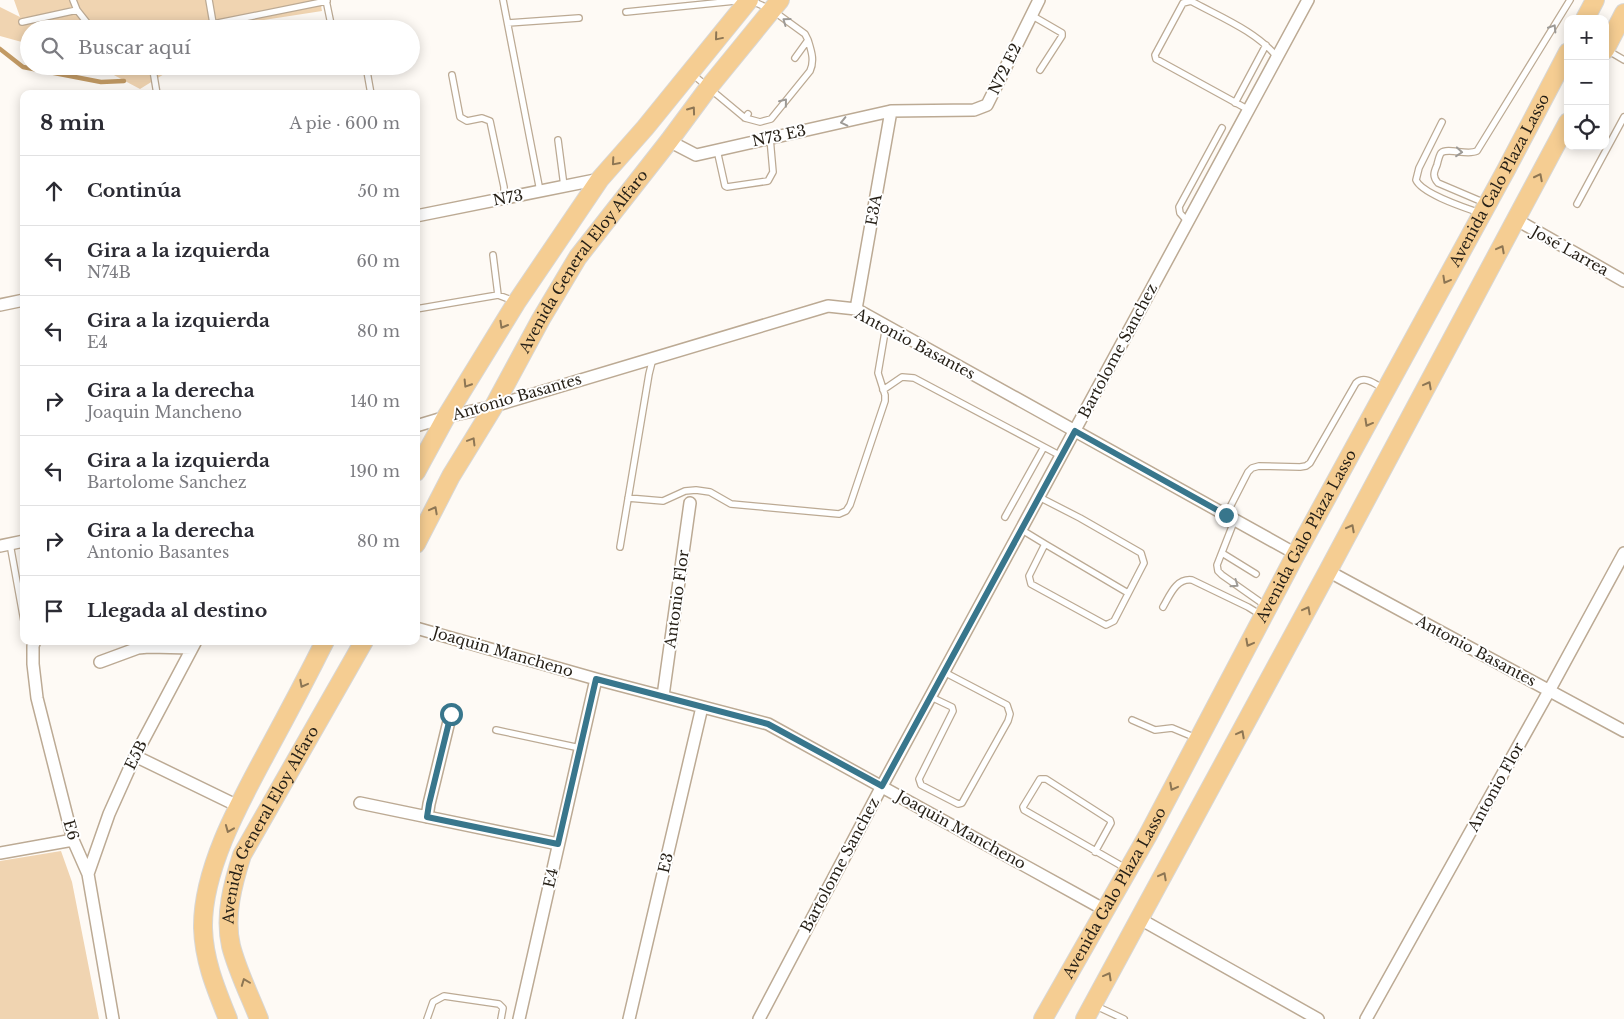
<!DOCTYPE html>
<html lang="es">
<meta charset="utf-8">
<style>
:root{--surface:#fff;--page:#f7f7f7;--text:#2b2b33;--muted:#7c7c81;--line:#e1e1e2}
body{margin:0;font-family:"Libre Baskerville",serif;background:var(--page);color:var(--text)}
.controls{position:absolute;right:15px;top:15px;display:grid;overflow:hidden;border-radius:10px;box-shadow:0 2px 12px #0003}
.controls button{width:45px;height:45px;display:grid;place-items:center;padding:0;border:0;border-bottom:1px solid var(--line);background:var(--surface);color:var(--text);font:25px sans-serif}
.stop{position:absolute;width:15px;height:15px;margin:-11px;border:4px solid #38768c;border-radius:50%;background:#fff}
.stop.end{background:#38768c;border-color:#fff;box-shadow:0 1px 5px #0008}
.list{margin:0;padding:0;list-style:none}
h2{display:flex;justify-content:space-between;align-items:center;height:65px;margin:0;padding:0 20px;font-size:21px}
h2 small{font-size:16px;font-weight:400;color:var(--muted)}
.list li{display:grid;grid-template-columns:32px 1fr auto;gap:15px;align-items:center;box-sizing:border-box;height:70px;padding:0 20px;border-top:1px solid var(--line)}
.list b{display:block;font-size:19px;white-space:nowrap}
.list p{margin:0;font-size:16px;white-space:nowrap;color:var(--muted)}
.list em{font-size:16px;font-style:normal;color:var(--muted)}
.icon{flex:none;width:28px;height:28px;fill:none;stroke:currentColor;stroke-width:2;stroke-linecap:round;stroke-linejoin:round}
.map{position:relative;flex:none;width:1624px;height:1019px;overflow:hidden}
.search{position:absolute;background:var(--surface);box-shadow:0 2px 12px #0003;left:20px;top:20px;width:400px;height:55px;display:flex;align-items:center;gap:12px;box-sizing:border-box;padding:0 18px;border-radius:28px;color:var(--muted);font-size:19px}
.panel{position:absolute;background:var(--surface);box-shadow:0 2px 12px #0003;left:20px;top:90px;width:400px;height:555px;border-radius:10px}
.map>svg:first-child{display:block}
.green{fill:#f0d4b1}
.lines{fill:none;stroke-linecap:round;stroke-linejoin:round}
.stream{stroke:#c29a64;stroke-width:4.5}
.lane-casing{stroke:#bcaa94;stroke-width:8}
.street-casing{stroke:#bcaa94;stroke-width:14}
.primary-casing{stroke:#d8d7d5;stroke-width:20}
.lane{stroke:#fff;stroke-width:5.5}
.street{stroke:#fff;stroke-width:11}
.primary{stroke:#f5cd92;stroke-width:18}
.oneway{stroke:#9d9a96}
.oneway2{stroke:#8d7654}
.route{stroke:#38768c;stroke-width:6}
.labels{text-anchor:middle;stroke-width:4;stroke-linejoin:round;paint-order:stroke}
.street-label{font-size:15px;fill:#251f16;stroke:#fff}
</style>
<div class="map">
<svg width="1624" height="1019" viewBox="0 0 1624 1019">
<rect width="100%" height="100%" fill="#fefaf5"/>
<path class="green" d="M 14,0 L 320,0 L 322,11 L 206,29 L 29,29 L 29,44 L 0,36 L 0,7 L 20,17 Z
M 97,66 L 177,66 L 140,89 Z
M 61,851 L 72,882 L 99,1019 L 0,1019 L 0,861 Z"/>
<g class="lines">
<path class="stream" d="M 0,49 L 23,67 L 101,82 L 124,81"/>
<g class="lane-casing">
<path id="lane" d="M 73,0 L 77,10 L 92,29
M 209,0 L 214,29
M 326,0 L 332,29
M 503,0 L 540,191
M 750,0 L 772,10 L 805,34 L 808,40 L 795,58
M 626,12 L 745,0
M 1031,15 L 1062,33 L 1062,36 L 1040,70
M 22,22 L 77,10
M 508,23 L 579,18
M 213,24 L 327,1
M 1607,50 L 1624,60
M 366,66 L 371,94
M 691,73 L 745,118 L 748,114
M 452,75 L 460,117 L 467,121 L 482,118 L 490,121 L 504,187 L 504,199
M 157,94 L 153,70 L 172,66
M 1235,103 L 1266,45
M 1249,110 L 1156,59 L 1155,55 L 1183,3 L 1191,1 C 1220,17 1256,31 1277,57
M 745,118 L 760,122 L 771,119 L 810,71 C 815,60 811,50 808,40
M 1442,122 L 1419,168 L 1416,180 C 1422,194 1466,208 1480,213
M 558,140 L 564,186
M 717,150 L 725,186 L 727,187 L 768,181 L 773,172 L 770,138
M 1485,203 L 1438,183 C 1432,176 1434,172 1437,165 C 1438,161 1439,156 1441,153 C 1448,147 1467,156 1477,151 L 1570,0
M 1577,204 L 1624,117
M 1188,222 L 1180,213 L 1179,207 L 1222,128
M 493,255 L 498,295
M 416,309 L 498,295 L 514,301
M 883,390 L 902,377 L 914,378 L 1061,456
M 628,498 L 663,501 L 685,491 L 696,490 L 710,492 L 731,504 L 839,514 L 846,511 L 850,505 L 885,401 L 885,395 L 878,373 L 886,326
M 1226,515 L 1248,472 L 1252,468 L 1259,466 L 1300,467 L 1306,466 L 1310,463 L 1356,383 C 1365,375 1375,384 1384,389
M 1005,517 L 1044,447
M 1235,519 L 1217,565 L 1218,571 L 1222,575 L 1266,606
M 1022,530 L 1045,544 L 1029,576 L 1031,584 L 1106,625 L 1114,621 L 1144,563 L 1141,553 L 1080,518 L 1039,497
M 10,544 L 24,621
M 1045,544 L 1128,593
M 620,547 L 649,374 L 653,358
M 1222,553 L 1256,574
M 1163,607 C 1170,595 1176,578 1192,580 L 1248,607 L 1261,615
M 931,697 L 952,707 L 953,711 L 919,779 L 921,785 L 958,804 L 962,803 L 1008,721 L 1010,714 L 1007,705 L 944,672
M 1132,720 L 1155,730 L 1172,728 L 1196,738
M 496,730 L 580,748
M 1095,852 L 1111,823 L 1110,820 L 1046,779 L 1040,779 L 1023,807 L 1024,810 L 1127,869
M 1094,1005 L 1124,1019
M 427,1019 L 433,1002 L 444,996 L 499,1004 L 503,1008 L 501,1019"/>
</g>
<g class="street-casing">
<path id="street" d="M 669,141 L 696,155 L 891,111 L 974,110 L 987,105 L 1039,0
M 416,216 L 600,179
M 1517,220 L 1624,281
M 0,305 L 24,300
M 856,309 L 891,111
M 416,426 L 446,417 L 494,406 L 828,306 L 856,309 L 1296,554
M 0,546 L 24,541
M 1328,571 L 1624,731
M 416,628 L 596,679 L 768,724 L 1105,910
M 35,641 L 33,646 L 33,664 L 37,698 L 73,840 L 88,874 L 113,1019
M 100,662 L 138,648 L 149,647 L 192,648
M 663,696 L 690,503
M 135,756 L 238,806
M 360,803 L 558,844
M 427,817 L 429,804 L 451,713
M 0,853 L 73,840
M 88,874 L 109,814 L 135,756 L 196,641
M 1140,919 L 1318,1019
M 519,1019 L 596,679
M 629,1019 L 702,707
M 759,1019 L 882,786 L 1308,0
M 1366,1019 L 1549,691 L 1624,553"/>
</g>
<g class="primary-casing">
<g id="primary">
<path d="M 1585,19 L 1595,0"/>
<path d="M 1605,50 L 1624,13"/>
<path d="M 416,472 L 446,417 L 516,303 L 600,179 L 645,128 L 749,0"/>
<path id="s1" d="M 416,544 L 451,476 L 494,406 L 541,319 L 578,257 L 669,141 L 709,87 L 780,0"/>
<path d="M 228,1019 C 216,989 204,961 203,928 C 202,869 241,800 269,748 C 288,713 307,677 325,641"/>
<path id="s2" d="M 259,1019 C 250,996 237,970 231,946 C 224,916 233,883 242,855 L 364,641"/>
<path id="s3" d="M 1043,1019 L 1148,835 L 1296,554 L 1506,170 L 1568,52"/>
<path d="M 1085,1019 L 1328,571 L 1568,122"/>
</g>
</g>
<use href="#lane" class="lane"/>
<use href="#street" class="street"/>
<use href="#primary" class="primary"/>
</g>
<defs><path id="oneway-chevron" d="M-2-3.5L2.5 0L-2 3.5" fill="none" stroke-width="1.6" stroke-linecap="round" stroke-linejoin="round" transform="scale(1.25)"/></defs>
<g class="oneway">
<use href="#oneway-chevron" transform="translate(786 21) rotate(-144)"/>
<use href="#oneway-chevron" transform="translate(1553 28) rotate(-58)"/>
<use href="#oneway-chevron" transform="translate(784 102) rotate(-51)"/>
<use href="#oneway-chevron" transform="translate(844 122) rotate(167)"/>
<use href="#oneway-chevron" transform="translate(1459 152) rotate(5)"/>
<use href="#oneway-chevron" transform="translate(1235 584) rotate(35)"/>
</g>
<g class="oneway2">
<use href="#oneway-chevron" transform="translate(718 37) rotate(130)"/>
<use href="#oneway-chevron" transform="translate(692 110) rotate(-54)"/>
<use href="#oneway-chevron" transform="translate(615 162) rotate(131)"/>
<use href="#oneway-chevron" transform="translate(1539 177) rotate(-63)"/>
<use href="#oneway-chevron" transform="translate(1501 249) rotate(-62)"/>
<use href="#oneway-chevron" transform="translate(1446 280) rotate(119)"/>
<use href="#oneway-chevron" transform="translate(503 325) rotate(120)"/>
<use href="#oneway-chevron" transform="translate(467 384) rotate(122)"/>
<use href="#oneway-chevron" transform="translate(1428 385) rotate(-62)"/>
<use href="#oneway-chevron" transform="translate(1368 423) rotate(119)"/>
<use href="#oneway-chevron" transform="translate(472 441) rotate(-59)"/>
<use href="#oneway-chevron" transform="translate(434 510) rotate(-62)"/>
<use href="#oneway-chevron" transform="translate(1351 528) rotate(-62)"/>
<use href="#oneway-chevron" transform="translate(1307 610) rotate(-62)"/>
<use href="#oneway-chevron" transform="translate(1249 643) rotate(118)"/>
<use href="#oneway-chevron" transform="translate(303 684) rotate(118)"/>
<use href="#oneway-chevron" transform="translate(1241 734) rotate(-62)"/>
<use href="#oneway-chevron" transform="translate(1173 787) rotate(118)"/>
<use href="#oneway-chevron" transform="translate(229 829) rotate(112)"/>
<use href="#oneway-chevron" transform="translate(1163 876) rotate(-62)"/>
<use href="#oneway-chevron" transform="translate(1108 976) rotate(-61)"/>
<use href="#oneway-chevron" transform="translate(245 982) rotate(-111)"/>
</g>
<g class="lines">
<path class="route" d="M 451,714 L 429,804 L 427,817 L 558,844 L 596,679 L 768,724 L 882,786 L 1075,431 L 1226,515"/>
</g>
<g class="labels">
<g class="street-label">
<text transform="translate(1005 69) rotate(-64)" y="5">N72 E2</text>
<text transform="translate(779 136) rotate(-12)" y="5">N73 E3</text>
<text dy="5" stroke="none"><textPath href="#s3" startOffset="955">Avenida Galo Plaza Lasso</textPath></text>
<text transform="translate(508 198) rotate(-11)" y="5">N73</text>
<text transform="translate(874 210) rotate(-80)" y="5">E3A</text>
<text transform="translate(1570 251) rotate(29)" y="5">José Larrea</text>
<text dy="5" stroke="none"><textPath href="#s1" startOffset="329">Avenida General Eloy Alfaro</textPath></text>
<text transform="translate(915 344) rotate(28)" y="5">Antonio Basantes</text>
<text transform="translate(1118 351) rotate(-62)" y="5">Bartolome Sanchez</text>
<text transform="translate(517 397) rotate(-16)" y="5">Antonio Basantes</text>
<text dy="5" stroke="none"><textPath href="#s3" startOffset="550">Avenida Galo Plaza Lasso</textPath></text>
<text transform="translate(677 599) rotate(-82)" y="5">Antonio Flor</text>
<text transform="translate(1476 651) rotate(28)" y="5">Antonio Basantes</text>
<text transform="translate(503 652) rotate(16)" y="5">Joaquin Mancheno</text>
<text transform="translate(136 755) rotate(-64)" y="5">E5B</text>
<text transform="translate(1496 787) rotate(-61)" y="5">Antonio Flor</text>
<text dy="5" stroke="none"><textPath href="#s2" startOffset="209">Avenida General Eloy Alfaro</textPath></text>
<text transform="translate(71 830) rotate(74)" y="5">E6</text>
<text transform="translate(961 830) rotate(29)" y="5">Joaquin Mancheno</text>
<text transform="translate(666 863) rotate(-77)" y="5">E3</text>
<text transform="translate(840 865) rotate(-62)" y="5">Bartolome Sanchez</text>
<text transform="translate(551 878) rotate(-77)" y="5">E4</text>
<text dy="5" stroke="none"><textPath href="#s3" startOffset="145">Avenida Galo Plaza Lasso</textPath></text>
</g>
</g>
</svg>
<div class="controls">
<button>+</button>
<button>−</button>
<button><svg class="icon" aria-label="locate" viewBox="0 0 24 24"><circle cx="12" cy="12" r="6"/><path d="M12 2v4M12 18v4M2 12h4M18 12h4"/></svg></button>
</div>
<div class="stop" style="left:451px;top:714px"></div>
<div class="stop end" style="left:1226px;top:515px"></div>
<div class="search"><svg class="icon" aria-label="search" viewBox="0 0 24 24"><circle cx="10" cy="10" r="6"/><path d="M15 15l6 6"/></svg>Buscar aquí</div>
<section class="panel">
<h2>8 min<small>A pie · 600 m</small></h2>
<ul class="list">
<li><svg class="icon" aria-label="ahead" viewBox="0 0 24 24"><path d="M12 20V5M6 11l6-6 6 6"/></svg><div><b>Continúa</b></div><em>50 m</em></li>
<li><svg class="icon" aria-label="left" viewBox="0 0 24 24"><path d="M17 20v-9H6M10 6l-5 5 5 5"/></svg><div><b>Gira a la izquierda</b><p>N74B</p></div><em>60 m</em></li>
<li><svg class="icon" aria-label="left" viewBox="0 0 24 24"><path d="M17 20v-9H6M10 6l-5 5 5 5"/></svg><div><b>Gira a la izquierda</b><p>E4</p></div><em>80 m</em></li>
<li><svg class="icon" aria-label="right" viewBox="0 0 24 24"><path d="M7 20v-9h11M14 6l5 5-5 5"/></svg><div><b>Gira a la derecha</b><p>Joaquin Mancheno</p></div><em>140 m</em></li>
<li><svg class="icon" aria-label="left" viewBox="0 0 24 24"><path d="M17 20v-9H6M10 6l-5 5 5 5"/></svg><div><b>Gira a la izquierda</b><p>Bartolome Sanchez</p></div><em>190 m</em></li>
<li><svg class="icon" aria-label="right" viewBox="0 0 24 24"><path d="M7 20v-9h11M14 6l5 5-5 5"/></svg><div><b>Gira a la derecha</b><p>Antonio Basantes</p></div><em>80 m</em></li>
<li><svg class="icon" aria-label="arrive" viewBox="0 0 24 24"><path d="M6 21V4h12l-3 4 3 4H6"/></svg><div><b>Llegada al destino</b></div></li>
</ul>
</section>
</div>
